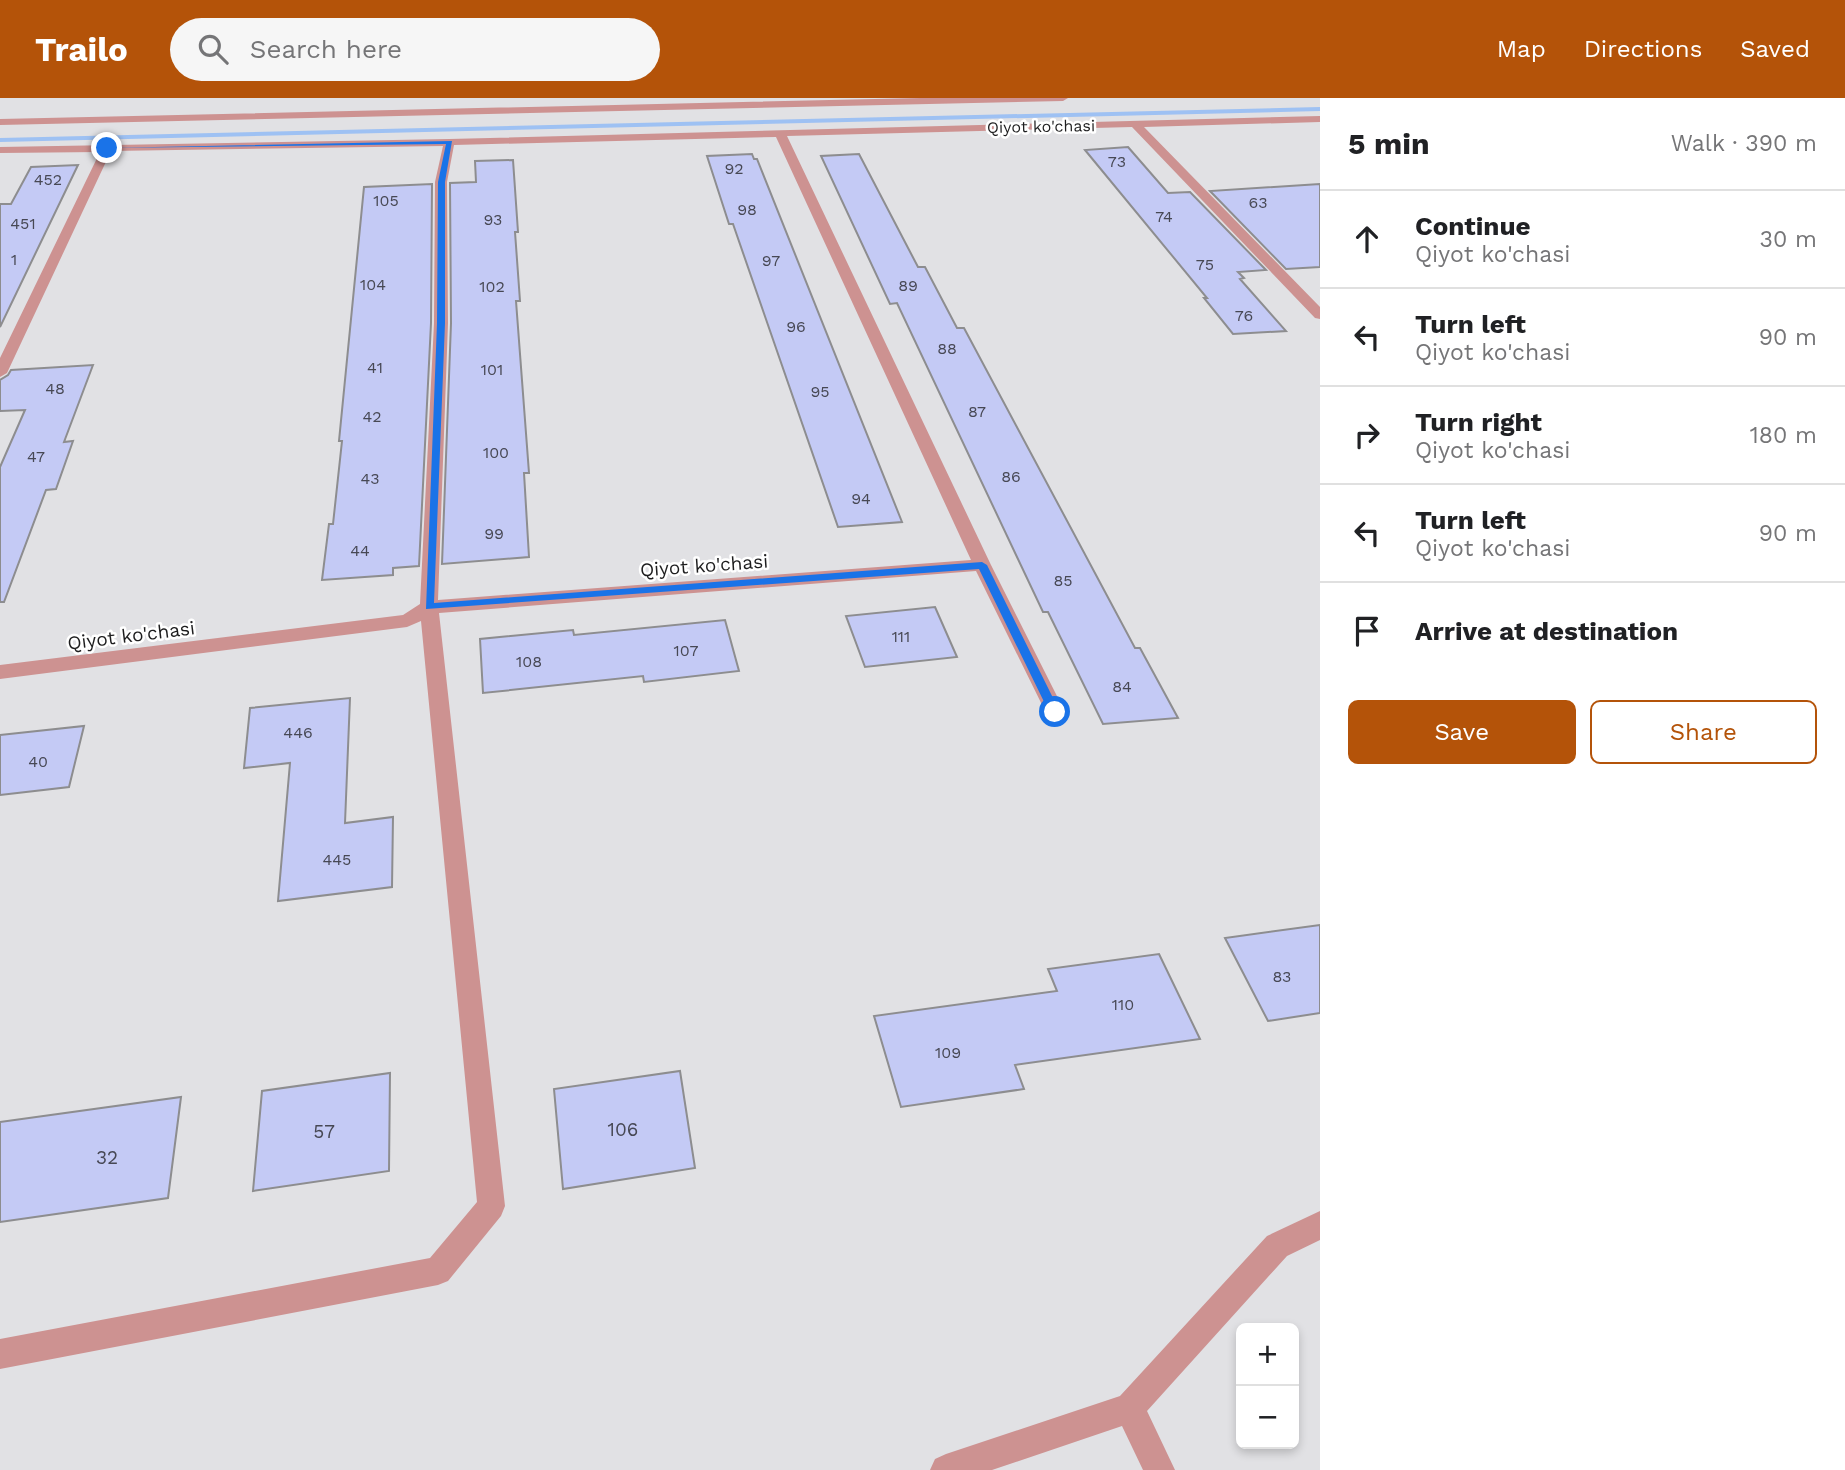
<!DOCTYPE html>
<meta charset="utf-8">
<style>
:root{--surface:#fff;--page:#f6f6f6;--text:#202124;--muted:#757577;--line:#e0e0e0;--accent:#b45309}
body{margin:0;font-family:"Work Sans",sans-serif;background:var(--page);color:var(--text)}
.controls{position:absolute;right:21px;bottom:21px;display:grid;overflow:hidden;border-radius:10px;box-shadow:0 4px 10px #0003}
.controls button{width:63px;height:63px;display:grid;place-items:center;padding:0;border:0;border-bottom:2px solid var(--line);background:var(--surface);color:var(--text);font:35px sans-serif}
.stop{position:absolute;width:21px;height:21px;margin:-16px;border:5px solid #1a73e8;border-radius:50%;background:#fff}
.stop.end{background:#1a73e8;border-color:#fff;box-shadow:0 2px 7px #0008}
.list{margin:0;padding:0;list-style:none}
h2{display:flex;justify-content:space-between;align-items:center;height:91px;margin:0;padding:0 28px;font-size:30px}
h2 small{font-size:23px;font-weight:400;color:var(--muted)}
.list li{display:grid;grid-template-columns:46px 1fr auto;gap:21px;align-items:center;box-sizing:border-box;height:98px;padding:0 28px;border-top:2px solid var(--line)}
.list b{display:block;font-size:26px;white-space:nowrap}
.list p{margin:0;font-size:23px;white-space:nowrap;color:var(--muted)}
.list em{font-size:23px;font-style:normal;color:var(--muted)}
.actions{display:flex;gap:14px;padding:21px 28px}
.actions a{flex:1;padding:16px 0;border:2px solid var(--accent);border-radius:10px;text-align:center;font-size:24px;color:var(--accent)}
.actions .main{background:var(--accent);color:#fff}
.icon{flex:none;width:38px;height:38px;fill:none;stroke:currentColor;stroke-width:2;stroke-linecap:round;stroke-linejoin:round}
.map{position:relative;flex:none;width:1320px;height:1372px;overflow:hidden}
header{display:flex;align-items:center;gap:42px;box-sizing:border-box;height:98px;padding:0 35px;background:var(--accent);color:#fff}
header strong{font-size:33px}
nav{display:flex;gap:38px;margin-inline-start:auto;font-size:24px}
.search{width:490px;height:63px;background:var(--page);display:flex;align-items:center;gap:18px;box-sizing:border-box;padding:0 24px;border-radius:38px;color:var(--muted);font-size:26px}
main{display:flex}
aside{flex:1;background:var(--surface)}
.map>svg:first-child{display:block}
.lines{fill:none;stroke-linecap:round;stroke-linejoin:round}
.stream{fill:#9ec1f3;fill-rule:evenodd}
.building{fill:#c4caf5;stroke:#8d8d8f;stroke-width:2}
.minor{fill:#cd9291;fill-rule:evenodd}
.route{fill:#1a73e8}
.labels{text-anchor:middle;stroke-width:5;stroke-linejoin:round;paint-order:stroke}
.far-street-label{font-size:16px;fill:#1d1d1e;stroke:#fff}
.number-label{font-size:16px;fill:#474854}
.street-label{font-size:19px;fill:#1d1d1e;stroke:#fff}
.near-number-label{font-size:19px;fill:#474854}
</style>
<header>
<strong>Trailo</strong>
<div class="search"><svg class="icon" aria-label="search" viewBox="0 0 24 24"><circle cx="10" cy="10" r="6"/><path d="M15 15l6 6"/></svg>Search here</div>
<nav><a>Map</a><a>Directions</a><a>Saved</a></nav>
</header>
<main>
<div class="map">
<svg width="1320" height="1372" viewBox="0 0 1320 1372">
<rect width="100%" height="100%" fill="#e1e1e4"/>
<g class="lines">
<path class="stream" d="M 1320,9 L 1320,13 L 0,44 L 0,40 Z"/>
</g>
<path class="building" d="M 1128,49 L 1168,95 L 1190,94 L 1266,172 L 1238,174 L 1244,180 L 1240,181 L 1286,233 L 1233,236 L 1204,200 L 1207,200 L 1085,52 Z
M 752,56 L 754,61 L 757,61 L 902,424 L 838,429 L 733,126 L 729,126 L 707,58 Z
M 859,56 L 918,169 L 925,169 L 957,230 L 964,230 L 1135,550 L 1140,550 L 1178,620 L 1103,626 L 1048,514 L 1043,514 L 897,205 L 890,206 L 821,58 Z
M 513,62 L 518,134 L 515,134 L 520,203 L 516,203 L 529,375 L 524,375 L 529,459 L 442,466 L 451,225 L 450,85 L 476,84 L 475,63 Z
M 78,67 L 0,229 L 0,106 L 11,106 L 31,69 Z
M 432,86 L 431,225 L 419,468 L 393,470 L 393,477 L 322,482 L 329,426 L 333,426 L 342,343 L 339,343 L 364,89 Z
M 1320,86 L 1320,169 L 1286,171 L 1210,93 Z
M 93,267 L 64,344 L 73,343 L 56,391 L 46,392 L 4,504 L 0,504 L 0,369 L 25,312 L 0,313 L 0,282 L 8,277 L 11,272 Z
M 935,509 L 957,559 L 865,569 L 846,518 Z
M 725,522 L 739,573 L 644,584 L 643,578 L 483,595 L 480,541 L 573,532 L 574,537 Z
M 350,600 L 345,725 L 393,719 L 392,789 L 278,803 L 290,665 L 244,670 L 250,610 Z
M 84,628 L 69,689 L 0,697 L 0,637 Z
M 1320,827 L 1320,915 L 1268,923 L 1225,840 Z
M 1159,856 L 1200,941 L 1015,967 L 1024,991 L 901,1009 L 874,918 L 1057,893 L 1048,871 Z
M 680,973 L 695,1070 L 563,1091 L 554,991 Z
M 390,975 L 389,1073 L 253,1093 L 262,993 Z
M 181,999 L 168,1100 L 0,1124 L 0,1024 Z"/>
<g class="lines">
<path class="minor" d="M 920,0 L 1068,0 L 1063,3 L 0,27 L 0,21 Z
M 1320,18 L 1320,24 L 1144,29 L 1320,209 L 1320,221 L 1315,220 L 1132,29 L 787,38 L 991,467 L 1065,614 L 1062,619 L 1055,621 L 1048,619 L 976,473 L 439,515 L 505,1108 L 501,1118 L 448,1183 L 438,1187 L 0,1271 L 0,1241 L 430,1160 L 477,1104 L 421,523 L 407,529 L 0,581 L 0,567 L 403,517 L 420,506 L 434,225 L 435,84 L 443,48 L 111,53 L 7,275 L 0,279 L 0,260 L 100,54 L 0,55 L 0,49 L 449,41 ZM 776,39 L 971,462 L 438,502 L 448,225 L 447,84 L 454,47 Z
M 1320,1113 L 1320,1142 L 1287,1158 L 1147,1313 L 1175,1372 L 1143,1372 L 1122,1328 L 992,1372 L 930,1372 L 935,1361 L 946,1356 L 1120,1298 L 1267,1138 Z"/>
</g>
<path class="route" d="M 452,43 L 445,84 L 445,225 L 434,505 L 982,464 L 987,467 L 1060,614 L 1058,617 L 1051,617 L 1049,614 L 979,471 L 426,511 L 437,225 L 438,84 L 446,46 L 104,50 Z"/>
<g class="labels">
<g class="far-street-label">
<text transform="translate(1041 28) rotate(-1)" y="6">Qiyot ko'chasi</text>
</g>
<g class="number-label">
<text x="1117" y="69">73</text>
<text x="734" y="76">92</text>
<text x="48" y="87">452</text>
<text x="386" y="108">105</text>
<text x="1258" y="110">63</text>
<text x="747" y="117">98</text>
<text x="1164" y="124">74</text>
<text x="493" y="127">93</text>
<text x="23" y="131">451</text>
<text x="14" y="167">1</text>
<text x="771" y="168">97</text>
<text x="1205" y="172">75</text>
<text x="373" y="192">104</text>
<text x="908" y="193">89</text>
<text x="492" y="194">102</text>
<text x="1244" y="223">76</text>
<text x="796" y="234">96</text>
<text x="947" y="256">88</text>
<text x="375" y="275">41</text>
<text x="492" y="277">101</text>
<text x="55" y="296">48</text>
<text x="820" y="299">95</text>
<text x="977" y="319">87</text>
<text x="372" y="324">42</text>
<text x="496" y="360">100</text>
<text x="36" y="364">47</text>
<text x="1011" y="384">86</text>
<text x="370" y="386">43</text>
<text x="861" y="406">94</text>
<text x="494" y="441">99</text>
<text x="360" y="458">44</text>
<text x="1063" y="488">85</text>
<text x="901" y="544">111</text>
<text x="686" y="558">107</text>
<text x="529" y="569">108</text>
<text x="1122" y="594">84</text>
<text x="298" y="640">446</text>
<text x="38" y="669">40</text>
<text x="337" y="767">445</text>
<text x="1282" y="884">83</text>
<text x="1123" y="912">110</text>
<text x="948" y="960">109</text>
</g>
<g class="street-label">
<text transform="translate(704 467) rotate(-4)" y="7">Qiyot ko'chasi</text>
<text transform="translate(131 537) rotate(-7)" y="7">Qiyot ko'chasi</text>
</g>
<g class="near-number-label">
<text x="623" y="1038">106</text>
<text x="324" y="1040">57</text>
<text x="107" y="1066">32</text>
</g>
</g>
</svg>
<div class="controls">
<button>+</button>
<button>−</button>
</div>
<div class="stop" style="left:1055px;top:614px"></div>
<div class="stop end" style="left:107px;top:50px"></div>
</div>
<aside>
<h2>5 min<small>Walk · 390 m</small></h2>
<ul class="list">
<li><svg class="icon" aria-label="ahead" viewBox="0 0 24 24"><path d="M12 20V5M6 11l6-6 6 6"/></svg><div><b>Continue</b><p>Qiyot ko'chasi</p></div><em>30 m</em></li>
<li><svg class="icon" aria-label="left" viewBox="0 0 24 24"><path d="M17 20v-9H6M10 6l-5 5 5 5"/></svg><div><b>Turn left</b><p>Qiyot ko'chasi</p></div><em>90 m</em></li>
<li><svg class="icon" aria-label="right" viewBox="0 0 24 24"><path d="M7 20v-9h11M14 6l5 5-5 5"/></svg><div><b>Turn right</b><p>Qiyot ko'chasi</p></div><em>180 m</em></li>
<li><svg class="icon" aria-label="left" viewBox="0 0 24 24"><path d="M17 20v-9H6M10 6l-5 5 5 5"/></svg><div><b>Turn left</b><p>Qiyot ko'chasi</p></div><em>90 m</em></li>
<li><svg class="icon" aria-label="arrive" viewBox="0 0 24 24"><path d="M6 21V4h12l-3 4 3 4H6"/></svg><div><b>Arrive at destination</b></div></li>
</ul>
<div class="actions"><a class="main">Save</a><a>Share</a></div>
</aside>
</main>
